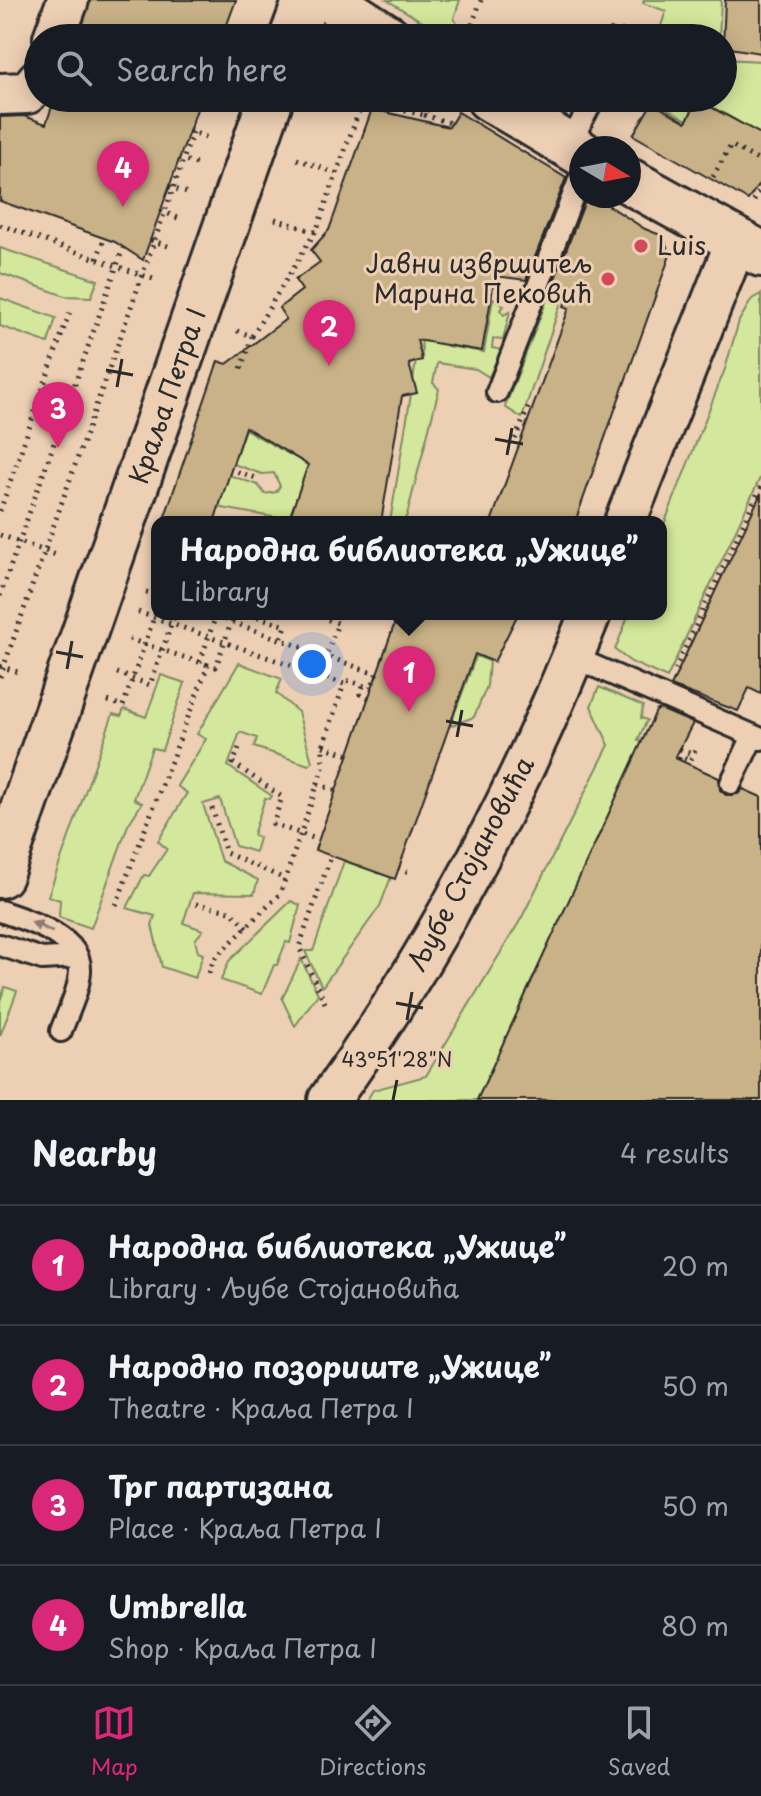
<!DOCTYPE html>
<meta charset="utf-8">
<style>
:root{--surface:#171b24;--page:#20242c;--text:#f1f3f6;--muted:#9ea1a6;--line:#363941;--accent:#db2777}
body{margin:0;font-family:"Playpen Sans",sans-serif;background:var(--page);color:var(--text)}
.compass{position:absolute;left:569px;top:136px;width:72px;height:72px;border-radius:50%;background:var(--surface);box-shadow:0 4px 20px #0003;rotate:100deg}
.you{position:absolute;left:312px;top:664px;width:28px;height:28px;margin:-20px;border:6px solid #fff;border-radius:50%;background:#1a73e8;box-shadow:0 0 0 12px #1a73e833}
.badge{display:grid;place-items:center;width:52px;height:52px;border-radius:50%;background:var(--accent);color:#fff;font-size:26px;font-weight:700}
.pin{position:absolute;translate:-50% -66px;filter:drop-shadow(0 2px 4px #0008)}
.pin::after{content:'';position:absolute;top:42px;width:28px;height:24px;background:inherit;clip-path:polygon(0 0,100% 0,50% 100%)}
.popup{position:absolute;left:151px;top:516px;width:516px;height:104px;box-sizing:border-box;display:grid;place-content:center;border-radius:16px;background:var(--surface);filter:drop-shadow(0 2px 6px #0005);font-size:26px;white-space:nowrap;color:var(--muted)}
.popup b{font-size:30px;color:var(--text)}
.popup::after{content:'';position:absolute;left:50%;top:100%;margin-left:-16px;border:16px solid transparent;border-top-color:var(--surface)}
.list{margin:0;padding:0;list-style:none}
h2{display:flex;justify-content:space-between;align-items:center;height:104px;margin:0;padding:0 32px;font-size:34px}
h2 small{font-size:26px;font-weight:400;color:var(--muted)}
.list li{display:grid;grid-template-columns:52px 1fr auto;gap:24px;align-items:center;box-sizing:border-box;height:120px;padding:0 32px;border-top:2px solid var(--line)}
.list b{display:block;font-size:30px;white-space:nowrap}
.list p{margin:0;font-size:26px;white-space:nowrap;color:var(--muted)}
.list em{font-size:26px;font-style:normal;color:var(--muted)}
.icon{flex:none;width:44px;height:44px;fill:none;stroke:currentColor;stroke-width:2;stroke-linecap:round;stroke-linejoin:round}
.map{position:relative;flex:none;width:761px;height:1100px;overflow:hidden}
.search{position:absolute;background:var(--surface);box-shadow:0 4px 20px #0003;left:24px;right:24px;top:24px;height:88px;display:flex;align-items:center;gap:20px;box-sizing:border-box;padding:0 28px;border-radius:44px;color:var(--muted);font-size:30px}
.sheet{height:584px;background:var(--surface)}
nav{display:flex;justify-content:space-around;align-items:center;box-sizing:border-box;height:112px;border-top:2px solid var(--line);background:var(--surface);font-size:22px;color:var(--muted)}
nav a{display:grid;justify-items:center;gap:4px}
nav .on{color:var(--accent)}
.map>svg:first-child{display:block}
.green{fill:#d3e89c;stroke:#7f8a64;stroke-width:2}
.building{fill:#c9b287;stroke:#2b2b2b;stroke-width:2}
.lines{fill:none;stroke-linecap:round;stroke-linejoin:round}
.lane-casing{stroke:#2b2b2b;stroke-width:26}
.street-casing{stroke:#2b2b2b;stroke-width:46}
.secondary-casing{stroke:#2b2b2b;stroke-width:50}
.path{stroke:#2b2b2b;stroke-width:5;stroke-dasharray:2 6;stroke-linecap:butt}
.lane{stroke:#edcfb4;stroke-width:20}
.street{stroke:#edcfb4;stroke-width:40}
.secondary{stroke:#edcfb4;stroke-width:44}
.oneway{fill:#8c7d70}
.ticks{fill:none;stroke:#2b2b2b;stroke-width:3}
.poi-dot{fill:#d1495b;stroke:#edcfb4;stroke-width:3}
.labels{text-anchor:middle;stroke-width:6;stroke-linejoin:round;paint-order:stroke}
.poi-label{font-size:26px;fill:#2b2b2b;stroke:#edcfb4;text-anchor:start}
.street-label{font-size:26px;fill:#2b2b2b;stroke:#edcfb4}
.ticks-label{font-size:20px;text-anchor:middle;fill:#2b2b2b;stroke:#edcfb4;stroke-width:6;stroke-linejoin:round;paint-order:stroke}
</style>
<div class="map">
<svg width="761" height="1100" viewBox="0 0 761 1100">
<rect width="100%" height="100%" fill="#edcfb4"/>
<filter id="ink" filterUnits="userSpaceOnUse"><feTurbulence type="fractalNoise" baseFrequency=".0125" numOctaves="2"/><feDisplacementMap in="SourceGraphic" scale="16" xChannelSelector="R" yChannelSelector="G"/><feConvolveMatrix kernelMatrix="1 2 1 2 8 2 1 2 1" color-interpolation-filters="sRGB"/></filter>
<g filter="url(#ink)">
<path class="green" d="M 387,0 L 460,0 L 454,18 L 457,24 L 473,30 L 470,38 L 449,38 Z
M 644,0 L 721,0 L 719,38 L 657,38 L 666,11 L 643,3 Z
M 723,59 L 761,61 L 761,158 L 727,140 L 737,121 L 710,106 L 713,98 L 723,98 Z
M 372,98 L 428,98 L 422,110 Z
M 647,98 L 699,98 L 687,120 Z
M 584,205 L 592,211 L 522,418 L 505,407 Z
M 0,248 L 98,280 L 91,297 L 65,296 L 0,273 Z
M 761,294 L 761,476 L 667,678 L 631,662 L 615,650 L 629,614 L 661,614 L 661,532 L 725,369 L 739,321 L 752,299 Z
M 0,298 L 56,318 L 48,343 L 0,326 Z
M 493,298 L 504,306 L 500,310 L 504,315 L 510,311 L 503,340 L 493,339 L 492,348 L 501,350 L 489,377 L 476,369 L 437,363 L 433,383 L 439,389 L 407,515 L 403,522 L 390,522 L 411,394 L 416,393 L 413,380 L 416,361 L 422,359 L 421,329 L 454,301 L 447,346 L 484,352 Z
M 245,429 L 308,465 L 289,520 L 217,507 L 229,475 L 258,485 L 265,494 L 276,492 L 280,486 L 274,473 L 262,474 L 233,464 Z
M 476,656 L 489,661 L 487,686 L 474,717 L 450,726 Z
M 239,663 L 282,679 L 276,693 L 298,712 L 312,762 L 309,765 L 254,747 L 257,738 L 240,732 L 228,766 L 272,796 L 270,799 L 265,798 L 253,835 L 259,838 L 255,852 L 235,846 L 220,799 L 203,804 L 221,861 L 258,880 L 254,894 L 193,893 L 183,923 L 203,930 L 195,940 L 198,952 L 203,954 L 195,978 L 162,967 L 152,925 L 155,916 L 127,908 L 144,875 L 149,876 L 167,849 L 158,841 L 187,793 L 177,786 L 206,739 L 197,734 Z
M 161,675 L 185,683 L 162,750 L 152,748 L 134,799 L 142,803 L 128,825 L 91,928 L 59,917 L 60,900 L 48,896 L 113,714 L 121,716 L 124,709 L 146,717 Z
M 599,687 L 643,706 L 641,718 L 647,720 L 638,740 L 642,742 L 477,1100 L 367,1100 L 373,1090 L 426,1076 L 521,919 L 609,745 L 591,706 Z
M 344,861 L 391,877 L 380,906 L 322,987 L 305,951 L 313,951 Z
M 291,901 L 300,905 L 290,943 L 286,942 L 277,965 L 274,965 L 262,994 L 221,980 L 229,961 Z
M 301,959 L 318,994 L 295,1026 L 282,999 Z
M 5,987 L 17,991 L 0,1036 L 0,1001 Z"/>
<path class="building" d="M 90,0 L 236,0 L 222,38 L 79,38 Z
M 725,0 L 761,0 L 761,53 L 723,47 Z
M 55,98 L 201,98 L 143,260 L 115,242 L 0,201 L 0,117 L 24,116 L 46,124 Z
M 698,100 L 761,134 L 761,181 L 748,200 L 633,135 L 652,103 L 686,122 Z
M 372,109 L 449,127 L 458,112 L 566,178 L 526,280 L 495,276 L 482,351 L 417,340 L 422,360 L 409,364 L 417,393 L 402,396 L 381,522 L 288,522 L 308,465 L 245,427 L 214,522 L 163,522 L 218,361 L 227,364 L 286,319 L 279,308 L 302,290 L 295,280 L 320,262 L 311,250 L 329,230 Z
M 587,196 L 594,196 L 645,229 L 663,236 L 670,255 L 575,522 L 491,522 L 569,308 L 564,306 L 572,286 L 553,284 Z
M 761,493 L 761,694 L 749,688 L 738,711 L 671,686 Z
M 398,614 L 518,614 L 494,662 L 475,654 L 395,879 L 315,850 Z
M 660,709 L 693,723 L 675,758 L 719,778 L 720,790 L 726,795 L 738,794 L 743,789 L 761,797 L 761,1100 L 477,1100 L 656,711 Z"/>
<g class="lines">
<g class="lane-casing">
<path id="lane" d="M 569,145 L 594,98
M 497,392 L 581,175
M 573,657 L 761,739
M 731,783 L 753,736
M 0,911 C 26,920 82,936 80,971 C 79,991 68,1012 61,1031
M 0,945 L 42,959 L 75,957"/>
</g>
<g class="street-casing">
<path id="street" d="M 54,38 L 68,0
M 0,94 L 27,93 L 38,80
M 625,522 L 736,242
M 329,1100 C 437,950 522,786 590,614"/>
</g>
<g class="secondary-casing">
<path id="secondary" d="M 330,0 L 389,38
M 292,38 L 306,0
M 489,98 L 581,153
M 629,181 L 761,254
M 0,875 L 271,98"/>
</g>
<path class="path" d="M 481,0 L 472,25 L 517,38
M 609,38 L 614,24
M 620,38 L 624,28
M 333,98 L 360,108 L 362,101 L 424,115 L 435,98
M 424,115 L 451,123
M 189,131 L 206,137
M 179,158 L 196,164
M 297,159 L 336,173
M 713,177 L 731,145 L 761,162
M 169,187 L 187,193
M 754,201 L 761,188
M 161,211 L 178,218
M 275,219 L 315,232
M 0,225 L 156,280
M 151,240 L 168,246
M 97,259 L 104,239
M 237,331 L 252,336 L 241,369
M 252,336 L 317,229 L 360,108
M 515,439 L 530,404
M 230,469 L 259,479
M 0,511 L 70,311
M 0,535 L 59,556
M 146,592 L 157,595
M 0,596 L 123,248
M 138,612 L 344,684 L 346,680 L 371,688 L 373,684
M 210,614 L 376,674 L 373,683
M 250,614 L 286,626 L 281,639
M 129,639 L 208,665
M 200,662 L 216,615
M 0,666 L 18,672
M 675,670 L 761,486
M 117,673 L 150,685 L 175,614
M 319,675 L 338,623 L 326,619
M 0,677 L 193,132
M 363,686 L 360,694 L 369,698
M 108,701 L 123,706 L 157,609
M 323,746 L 349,755
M 239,748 L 233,763 L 282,797 L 273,824 L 319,840
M 680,749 L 694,755
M 679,759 L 680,756 L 690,761 L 697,746
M 318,784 L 336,791
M 212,808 L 226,853 L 285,879
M 398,868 L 409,872
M 196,904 L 230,911 L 247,927
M 116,905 L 208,665 L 216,667 L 234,614
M 209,973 L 214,959 L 280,894 L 323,768 L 323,746 L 344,684
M 325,1003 L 299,947 L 331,856"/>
<use href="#lane" class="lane"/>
<use href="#street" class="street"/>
<use href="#secondary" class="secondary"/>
</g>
<defs><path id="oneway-solid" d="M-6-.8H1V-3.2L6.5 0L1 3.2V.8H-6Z" transform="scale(2)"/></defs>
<use class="oneway" href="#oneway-solid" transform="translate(42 927) rotate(-155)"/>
</g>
<path class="ticks" d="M 106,370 L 133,375M 117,387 L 122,359M 495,439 L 523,444M 507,455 L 512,428M 56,652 L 83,657M 67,669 L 72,641M 446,721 L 473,726M 457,737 L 462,710M 396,1003 L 423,1008M 407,1020 L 412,992M 393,1100 L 397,1080"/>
<g class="poi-dot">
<circle cx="641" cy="246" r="8"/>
<circle cx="608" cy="279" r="8"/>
</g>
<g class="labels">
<g class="poi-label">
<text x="657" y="255">Luis</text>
<text x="592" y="273" text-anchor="end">Јавни извршитељ<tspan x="592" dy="30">Марина Пековић</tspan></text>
</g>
<g class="street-label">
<text transform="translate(168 396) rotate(-71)" y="9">Краља Петра I</text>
<text transform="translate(471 864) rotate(-62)" y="9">Љубе Стојановића</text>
</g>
</g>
<g class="ticks-label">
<text x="397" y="1067">43°51'28"N</text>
</g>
</svg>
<svg class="compass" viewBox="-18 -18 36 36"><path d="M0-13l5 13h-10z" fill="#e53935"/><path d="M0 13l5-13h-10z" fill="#9ea1a6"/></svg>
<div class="you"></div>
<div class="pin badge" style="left:409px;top:712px">1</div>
<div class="popup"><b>Народна библиотека „Ужице”</b>Library</div>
<div class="pin badge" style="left:329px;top:366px">2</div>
<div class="pin badge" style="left:58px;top:448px">3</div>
<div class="pin badge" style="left:123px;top:207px">4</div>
<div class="search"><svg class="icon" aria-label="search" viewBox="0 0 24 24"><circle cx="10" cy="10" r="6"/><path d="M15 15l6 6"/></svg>Search here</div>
</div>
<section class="sheet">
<h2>Nearby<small>4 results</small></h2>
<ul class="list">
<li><span class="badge">1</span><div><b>Народна библиотека „Ужице”</b><p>Library · Љубе Стојановића</p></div><em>20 m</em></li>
<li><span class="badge">2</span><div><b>Народно позориште „Ужице”</b><p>Theatre · Краља Петра I</p></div><em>50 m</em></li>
<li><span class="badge">3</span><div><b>Трг партизана</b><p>Place · Краља Петра I</p></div><em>50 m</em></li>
<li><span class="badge">4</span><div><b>Umbrella</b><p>Shop · Краља Петра I</p></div><em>80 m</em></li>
</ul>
</section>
<nav>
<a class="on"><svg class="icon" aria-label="map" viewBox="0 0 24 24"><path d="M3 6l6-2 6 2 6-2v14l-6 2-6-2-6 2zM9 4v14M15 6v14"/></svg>Map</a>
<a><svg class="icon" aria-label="directions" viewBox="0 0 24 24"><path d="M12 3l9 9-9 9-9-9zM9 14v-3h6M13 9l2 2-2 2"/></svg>Directions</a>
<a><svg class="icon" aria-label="saved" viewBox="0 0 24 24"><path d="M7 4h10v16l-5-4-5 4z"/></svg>Saved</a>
</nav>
